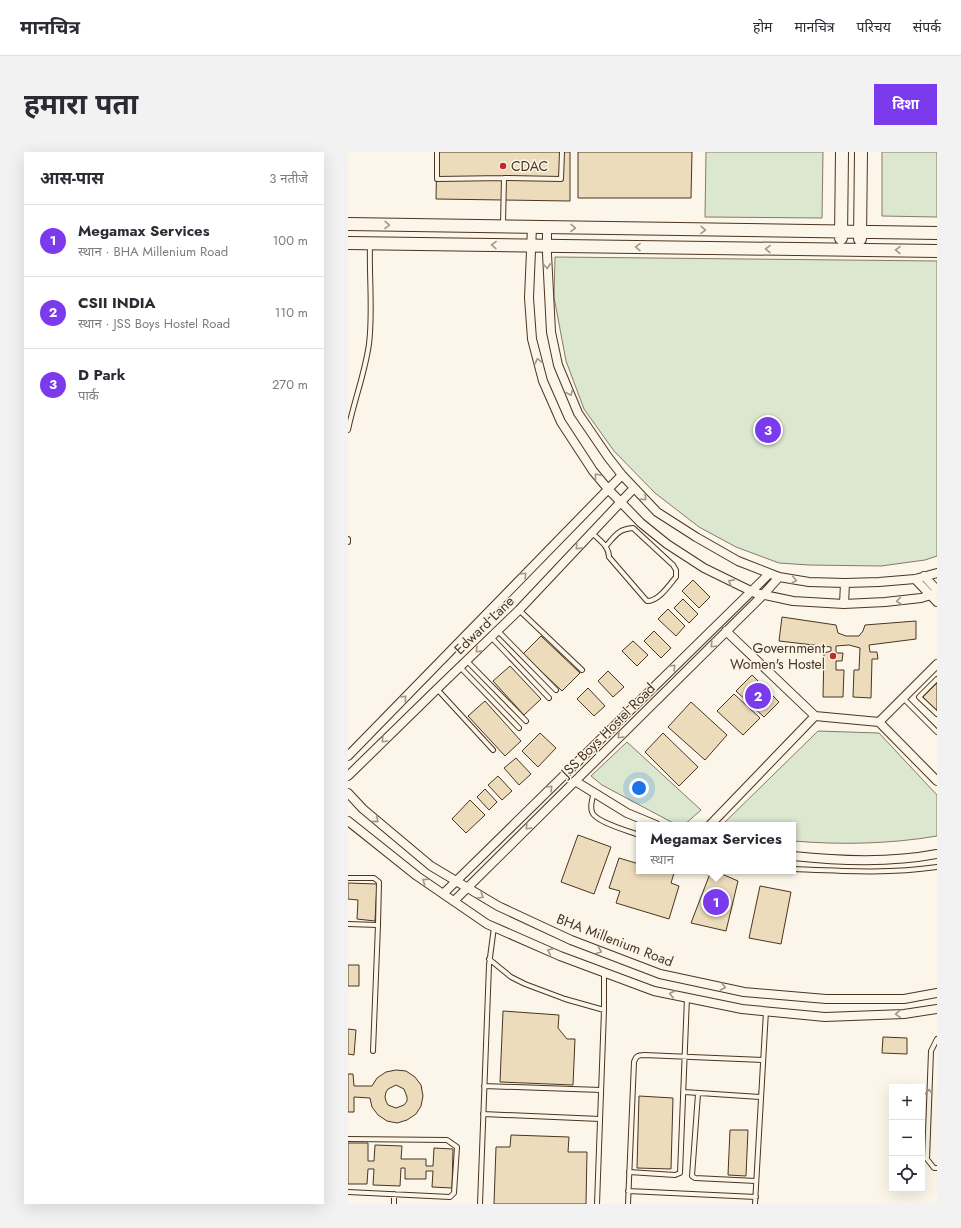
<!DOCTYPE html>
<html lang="hi">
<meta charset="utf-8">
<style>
:root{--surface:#fff;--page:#f2f2f3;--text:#2b2b33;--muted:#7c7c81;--line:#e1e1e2;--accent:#7c3aed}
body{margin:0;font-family:Jost,"Noto Sans Devanagari",sans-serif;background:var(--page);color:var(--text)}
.controls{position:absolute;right:12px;bottom:12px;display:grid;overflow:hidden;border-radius:0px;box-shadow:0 4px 16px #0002}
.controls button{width:36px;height:36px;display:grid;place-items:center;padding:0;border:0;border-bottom:1px solid var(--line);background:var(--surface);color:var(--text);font:20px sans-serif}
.you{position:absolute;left:291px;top:636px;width:14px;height:14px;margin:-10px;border:3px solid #fff;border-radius:50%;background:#1a73e8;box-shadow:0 0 0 6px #1a73e833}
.badge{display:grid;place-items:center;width:26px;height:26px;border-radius:50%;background:var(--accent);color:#fff;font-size:13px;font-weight:700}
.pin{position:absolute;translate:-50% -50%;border:2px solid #fff;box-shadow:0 1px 4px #0006}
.popup{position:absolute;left:288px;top:670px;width:160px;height:52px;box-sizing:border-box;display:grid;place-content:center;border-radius:0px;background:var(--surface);filter:drop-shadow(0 1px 3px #0005);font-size:13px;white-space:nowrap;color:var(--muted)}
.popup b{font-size:15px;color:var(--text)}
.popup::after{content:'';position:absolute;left:50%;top:100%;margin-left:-8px;border:8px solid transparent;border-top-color:var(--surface)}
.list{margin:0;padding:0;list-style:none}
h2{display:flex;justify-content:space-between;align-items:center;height:52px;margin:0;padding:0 16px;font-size:17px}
h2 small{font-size:13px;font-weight:400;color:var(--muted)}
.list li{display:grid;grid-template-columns:26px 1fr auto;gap:12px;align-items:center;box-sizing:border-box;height:72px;padding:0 16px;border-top:1px solid var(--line)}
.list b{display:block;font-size:15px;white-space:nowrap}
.list p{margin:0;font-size:13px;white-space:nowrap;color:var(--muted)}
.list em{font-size:13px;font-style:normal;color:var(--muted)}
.icon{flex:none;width:22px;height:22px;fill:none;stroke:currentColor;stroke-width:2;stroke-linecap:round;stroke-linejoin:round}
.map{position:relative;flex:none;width:589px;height:1052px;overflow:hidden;border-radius:0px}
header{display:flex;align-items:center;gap:24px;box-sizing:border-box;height:56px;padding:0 20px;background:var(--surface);border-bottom:1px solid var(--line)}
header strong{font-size:19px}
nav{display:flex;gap:22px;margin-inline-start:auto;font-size:14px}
.intro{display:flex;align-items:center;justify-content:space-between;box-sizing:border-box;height:96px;padding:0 24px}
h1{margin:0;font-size:28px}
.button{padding:10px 18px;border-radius:0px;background:var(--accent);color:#fff;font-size:14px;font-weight:700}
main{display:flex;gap:24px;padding:0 24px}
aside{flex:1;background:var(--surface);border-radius:0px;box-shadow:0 4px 16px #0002}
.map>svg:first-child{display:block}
.green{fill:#dce7d0;stroke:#887966}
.building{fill:#ecdcbc;stroke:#4a3520;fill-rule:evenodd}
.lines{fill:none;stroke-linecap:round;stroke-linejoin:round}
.lane-casing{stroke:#4a3520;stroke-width:6}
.street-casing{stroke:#4a3520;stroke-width:10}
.secondary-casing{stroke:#4a3520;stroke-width:14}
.lane{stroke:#fbf6e9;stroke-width:4}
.street{stroke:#fbf6e9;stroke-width:8}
.secondary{stroke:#fbf6e9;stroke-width:12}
.oneway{stroke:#a29684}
.poi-dot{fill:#c62828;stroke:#fbf6e9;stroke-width:1.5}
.labels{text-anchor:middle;stroke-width:3;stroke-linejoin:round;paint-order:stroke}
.poi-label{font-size:14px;fill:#4a3520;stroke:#fbf6e9;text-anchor:start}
.street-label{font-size:14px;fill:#4a3520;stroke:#fbf6e9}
</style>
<header>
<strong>मानचित्र</strong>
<nav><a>होम</a><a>मानचित्र</a><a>परिचय</a><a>संपर्क</a></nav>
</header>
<div class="intro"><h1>हमारा पता</h1><a class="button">दिशा</a></div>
<main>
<aside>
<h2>आस-पास<small>3 नतीजे</small></h2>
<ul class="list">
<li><span class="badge">1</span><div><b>Megamax Services</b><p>स्थान · BHA Millenium Road</p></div><em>100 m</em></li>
<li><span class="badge">2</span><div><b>CSII INDIA</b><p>स्थान · JSS Boys Hostel Road</p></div><em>110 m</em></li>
<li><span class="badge">3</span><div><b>D Park</b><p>पार्क</p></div><em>270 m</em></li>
</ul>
</aside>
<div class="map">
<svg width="589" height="1052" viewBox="0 0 589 1052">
<rect width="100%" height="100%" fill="#fbf6e9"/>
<path class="green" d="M 358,0 L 475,0 L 474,66 L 357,65 Z
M 534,0 L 589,0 L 589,65 L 534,64 Z
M 207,105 L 589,109 L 589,404 L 577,408 L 533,414 L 461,413 L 431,411 L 388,395 L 351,375 L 307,341 L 266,299 L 236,257 L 218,209 L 206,145 Z
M 470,579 L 531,581 L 589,643 L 589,684 C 542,692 493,693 445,689 L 445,673 L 374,673 Z
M 279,590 L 353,658 L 336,673 L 329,673 L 254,633 L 243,624 Z"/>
<path class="building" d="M 89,0 L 222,0 L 222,49 L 88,47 Z
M 230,0 L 344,0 L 343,46 L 230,46 Z
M 345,428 L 362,445 L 351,456 L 334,439 Z
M 335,447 L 350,462 L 341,471 L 326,456 Z
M 320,457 L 337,474 L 328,484 L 310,467 Z
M 434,465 L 488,473 L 490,481 L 498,484 L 511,484 L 515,479 L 517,473 L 568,469 L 568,487 L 521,493 L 522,500 L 529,500 L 530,507 L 524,507 L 523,546 L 505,545 L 506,518 L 511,518 L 512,496 L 501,493 L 488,494 L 488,501 L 495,501 L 494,509 L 488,509 L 488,518 L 496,518 L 495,545 L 475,545 L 476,501 L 483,499 L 483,495 L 431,489 Z
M 306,479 L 323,496 L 313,506 L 296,489 Z
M 193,484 L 232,521 L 214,539 L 175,502 Z
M 285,489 L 300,503 L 289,514 L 274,499 Z
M 162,514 L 193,547 L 176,563 L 145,529 Z
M 260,519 L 276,535 L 265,545 L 250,529 Z
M 404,523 L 431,550 L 416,565 L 388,539 Z
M 589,531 L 589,557 L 588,558 L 575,545 Z
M 240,536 L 257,554 L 246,564 L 229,547 Z
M 386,542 L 412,566 L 395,583 L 369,559 Z
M 137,549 L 173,589 L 157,604 L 120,564 Z
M 343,550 L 379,583 L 357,608 L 320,575 Z
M 192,581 L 208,596 L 190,615 L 174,599 Z
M 315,581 L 350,615 L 331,634 L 297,600 Z
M 168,606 L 183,622 L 171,633 L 156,616 Z
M 150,624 L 164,639 L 154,648 L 140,633 Z
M 137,637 L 149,650 L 141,658 L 129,645 Z
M 122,648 L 137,663 L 118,681 L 104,667 Z
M 230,683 L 263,695 L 246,742 L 213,730 Z
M 271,706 L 291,712 L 291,719 L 321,719 L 326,721 L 323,731 L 331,734 L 321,767 L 268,751 L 272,739 L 261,736 Z
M 363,719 L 367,719 L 390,729 L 378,779 L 343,771 Z
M 0,731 L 29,732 L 27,769 L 9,767 L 10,748 L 0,747 Z
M 412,734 L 443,740 L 433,792 L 401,786 Z
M 0,813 L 11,813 L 11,834 L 0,834 Z
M 155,859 L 211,863 L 210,876 L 219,887 L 227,887 L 225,933 L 152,930 Z
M 0,877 L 8,878 L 6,903 L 0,902 Z
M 535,885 L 559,886 L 559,902 L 534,901 Z
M 48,918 L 58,919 L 67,925 L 73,933 L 75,944 L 73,954 L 68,962 L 59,968 L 49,971 L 39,969 L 30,963 L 24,955 L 22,946 L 6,945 L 6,960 L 0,960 L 0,922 L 5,922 L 6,934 L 24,934 L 29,926 L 38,920 ZM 48,933 L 56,937 L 59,945 L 59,949 L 56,953 L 48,956 L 40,953 L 38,949 L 37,945 L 38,940 L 40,937 Z
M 291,944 L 325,946 L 323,1017 L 289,1016 Z
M 382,978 L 400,978 L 398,1024 L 380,1023 Z
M 163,983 L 221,985 L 220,1000 L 239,1000 L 238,1052 L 146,1052 L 148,995 L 162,995 Z
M 0,991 L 20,991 L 20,1009 L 26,1009 L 27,993 L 54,994 L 53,1007 L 78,1007 L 78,1014 L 85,1014 L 86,996 L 105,997 L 104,1036 L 84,1035 L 85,1019 L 78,1019 L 78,1027 L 57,1027 L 57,1016 L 53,1016 L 52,1034 L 25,1033 L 26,1017 L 20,1017 L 19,1032 L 0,1032 Z"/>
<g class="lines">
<g class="lane-casing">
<path id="lane" d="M 89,0 L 89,27 L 156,26 L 213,27 L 214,0
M 155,72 L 156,26
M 0,278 C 6,249 17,221 21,192 C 25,159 21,126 22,93
M 244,381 C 251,388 261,394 261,405 L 299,449 C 311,449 321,433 328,425 L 328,418 L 325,413 L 285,376 C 270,377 267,384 258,394
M 0,387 L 0,390
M 171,458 L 234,518
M 150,479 L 208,538
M 143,485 L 201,546
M 119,509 L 178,569
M 112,515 L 171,576
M 589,527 L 571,545 L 589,562
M 89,537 L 145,598
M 555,546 L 589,580
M 246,641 C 244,647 242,654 244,660 C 247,670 281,679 291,683
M 445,717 C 493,719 542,722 589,715
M 0,726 L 26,726 L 31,730 L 30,773
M 0,772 L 30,773 L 25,899
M 141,807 L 163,825 L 177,832 L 217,847 L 256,858 L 249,1052
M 256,821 L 256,858
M 589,887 L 583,899 L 579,1007 L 586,1016 L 589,1016
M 136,934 L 253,938
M 336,940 L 412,945
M 350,942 L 344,1024 L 347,1026 L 408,1029
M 135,962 L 252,967
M 0,987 L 99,988 L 109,995 L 106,1041 L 102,1045 L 0,1040
M 281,1020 L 327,1023 L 332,1021 L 339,845
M 280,1039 L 408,1045
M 46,1052 L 46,1042
M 132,1052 L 141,813 L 146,775
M 280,1052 L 286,910 C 288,904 290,903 296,903 L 415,908
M 407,1052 L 418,859"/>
</g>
<g class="street-casing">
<path id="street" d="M 184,75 L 181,146 L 184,187 L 195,229 L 213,270 L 245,319 L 260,337 L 293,371 L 319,392 L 356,416 L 407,441 L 445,449 L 496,452 L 537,450 L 573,446 L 589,441
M 199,75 L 199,102 L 203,180 L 210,213 L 230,261 L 260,305 L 274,323 L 309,360 L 348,385 L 390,409 L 431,425 L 461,430 L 497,431 L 531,430 L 567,427 L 589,421
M 576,424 L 589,438
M 567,427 L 589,450
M 496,452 L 497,431
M 378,479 L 467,564
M 531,570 L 589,512
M 0,604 L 274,323
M 0,624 L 89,537 L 171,458 L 286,336
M 227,629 L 279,661 L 308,673
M 0,641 L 15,657 L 83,714 L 150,754 L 223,788 L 312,822 L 396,840 L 478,847 L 556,847 L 589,841
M 0,669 L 69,724 L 139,772 L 212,804 L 306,839 L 394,857 L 477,865 L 556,862 L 589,857
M 362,673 L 467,564 L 531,570 L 589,629
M 445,704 C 492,709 543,711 589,702
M 95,742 L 421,422
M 106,749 L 415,443 L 431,425"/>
</g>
<g class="secondary-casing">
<path id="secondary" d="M 0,72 L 589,81
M 493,86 L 494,0
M 512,87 L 513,0
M 0,91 L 589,99"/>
</g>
<use href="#lane" class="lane"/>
<use href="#street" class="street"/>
<use href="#secondary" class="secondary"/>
</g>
<defs><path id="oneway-chevron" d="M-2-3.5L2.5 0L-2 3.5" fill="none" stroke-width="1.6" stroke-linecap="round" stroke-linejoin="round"/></defs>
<g class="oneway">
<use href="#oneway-chevron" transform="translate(39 73) rotate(1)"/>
<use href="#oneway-chevron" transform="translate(225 76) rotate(1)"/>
<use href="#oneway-chevron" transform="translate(355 78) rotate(1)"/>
<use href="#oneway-chevron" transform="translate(146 93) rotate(-179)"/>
<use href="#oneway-chevron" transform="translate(290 95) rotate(-179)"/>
<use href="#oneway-chevron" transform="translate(420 97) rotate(-179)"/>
<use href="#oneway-chevron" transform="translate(550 98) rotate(-179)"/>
<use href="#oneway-chevron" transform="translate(199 114) rotate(87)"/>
<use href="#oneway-chevron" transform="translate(190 209) rotate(-104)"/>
<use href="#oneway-chevron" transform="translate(222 241) rotate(68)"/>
<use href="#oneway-chevron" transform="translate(249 324) rotate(-130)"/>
<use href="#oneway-chevron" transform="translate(296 346) rotate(46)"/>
<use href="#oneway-chevron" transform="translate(230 395) rotate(133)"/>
<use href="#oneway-chevron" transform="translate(176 423) rotate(-46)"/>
<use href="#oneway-chevron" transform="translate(446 428) rotate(10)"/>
<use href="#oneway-chevron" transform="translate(383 430) rotate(-153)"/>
<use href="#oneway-chevron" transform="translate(551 449) rotate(173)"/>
<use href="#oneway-chevron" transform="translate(365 493) rotate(135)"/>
<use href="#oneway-chevron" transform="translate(130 498) rotate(136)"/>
<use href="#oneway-chevron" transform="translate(325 515) rotate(-45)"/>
<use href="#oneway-chevron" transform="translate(56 546) rotate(-46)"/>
<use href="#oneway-chevron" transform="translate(272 584) rotate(135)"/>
<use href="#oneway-chevron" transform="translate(36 588) rotate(135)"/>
<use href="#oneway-chevron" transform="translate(202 636) rotate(-45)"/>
<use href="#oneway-chevron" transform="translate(28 668) rotate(40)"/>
<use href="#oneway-chevron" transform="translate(180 675) rotate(135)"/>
<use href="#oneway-chevron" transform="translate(77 729) rotate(-146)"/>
<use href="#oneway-chevron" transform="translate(133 744) rotate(31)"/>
<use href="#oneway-chevron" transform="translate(202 799) rotate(-156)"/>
<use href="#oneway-chevron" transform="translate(251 799) rotate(21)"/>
<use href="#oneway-chevron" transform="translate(375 835) rotate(12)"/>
<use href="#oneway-chevron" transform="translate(324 842) rotate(-168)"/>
<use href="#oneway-chevron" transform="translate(550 862) rotate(177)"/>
<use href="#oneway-chevron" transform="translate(581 940) rotate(-88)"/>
</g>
<g class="poi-dot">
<circle cx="155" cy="14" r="4"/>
<circle cx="485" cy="504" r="4"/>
</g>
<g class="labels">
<g class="poi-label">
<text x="163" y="19">CDAC</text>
<text x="477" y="501" text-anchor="end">Government<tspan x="477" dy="16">Women's Hostel</tspan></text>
</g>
<g class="street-label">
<text transform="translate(136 473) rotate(-44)" y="5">Edward Lane</text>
<text transform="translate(260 578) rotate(-45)" y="5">JSS Boys Hostel Road</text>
<text transform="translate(267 788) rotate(21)" y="5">BHA Millenium Road</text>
</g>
</g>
</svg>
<div class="controls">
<button>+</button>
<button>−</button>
<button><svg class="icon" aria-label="locate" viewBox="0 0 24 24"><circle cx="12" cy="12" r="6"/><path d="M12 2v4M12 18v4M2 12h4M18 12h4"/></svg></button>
</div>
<div class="you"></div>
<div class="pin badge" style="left:368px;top:750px">1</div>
<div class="popup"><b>Megamax Services</b>स्थान</div>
<div class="pin badge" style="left:410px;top:544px">2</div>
<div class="pin badge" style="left:420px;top:278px">3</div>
</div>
</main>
